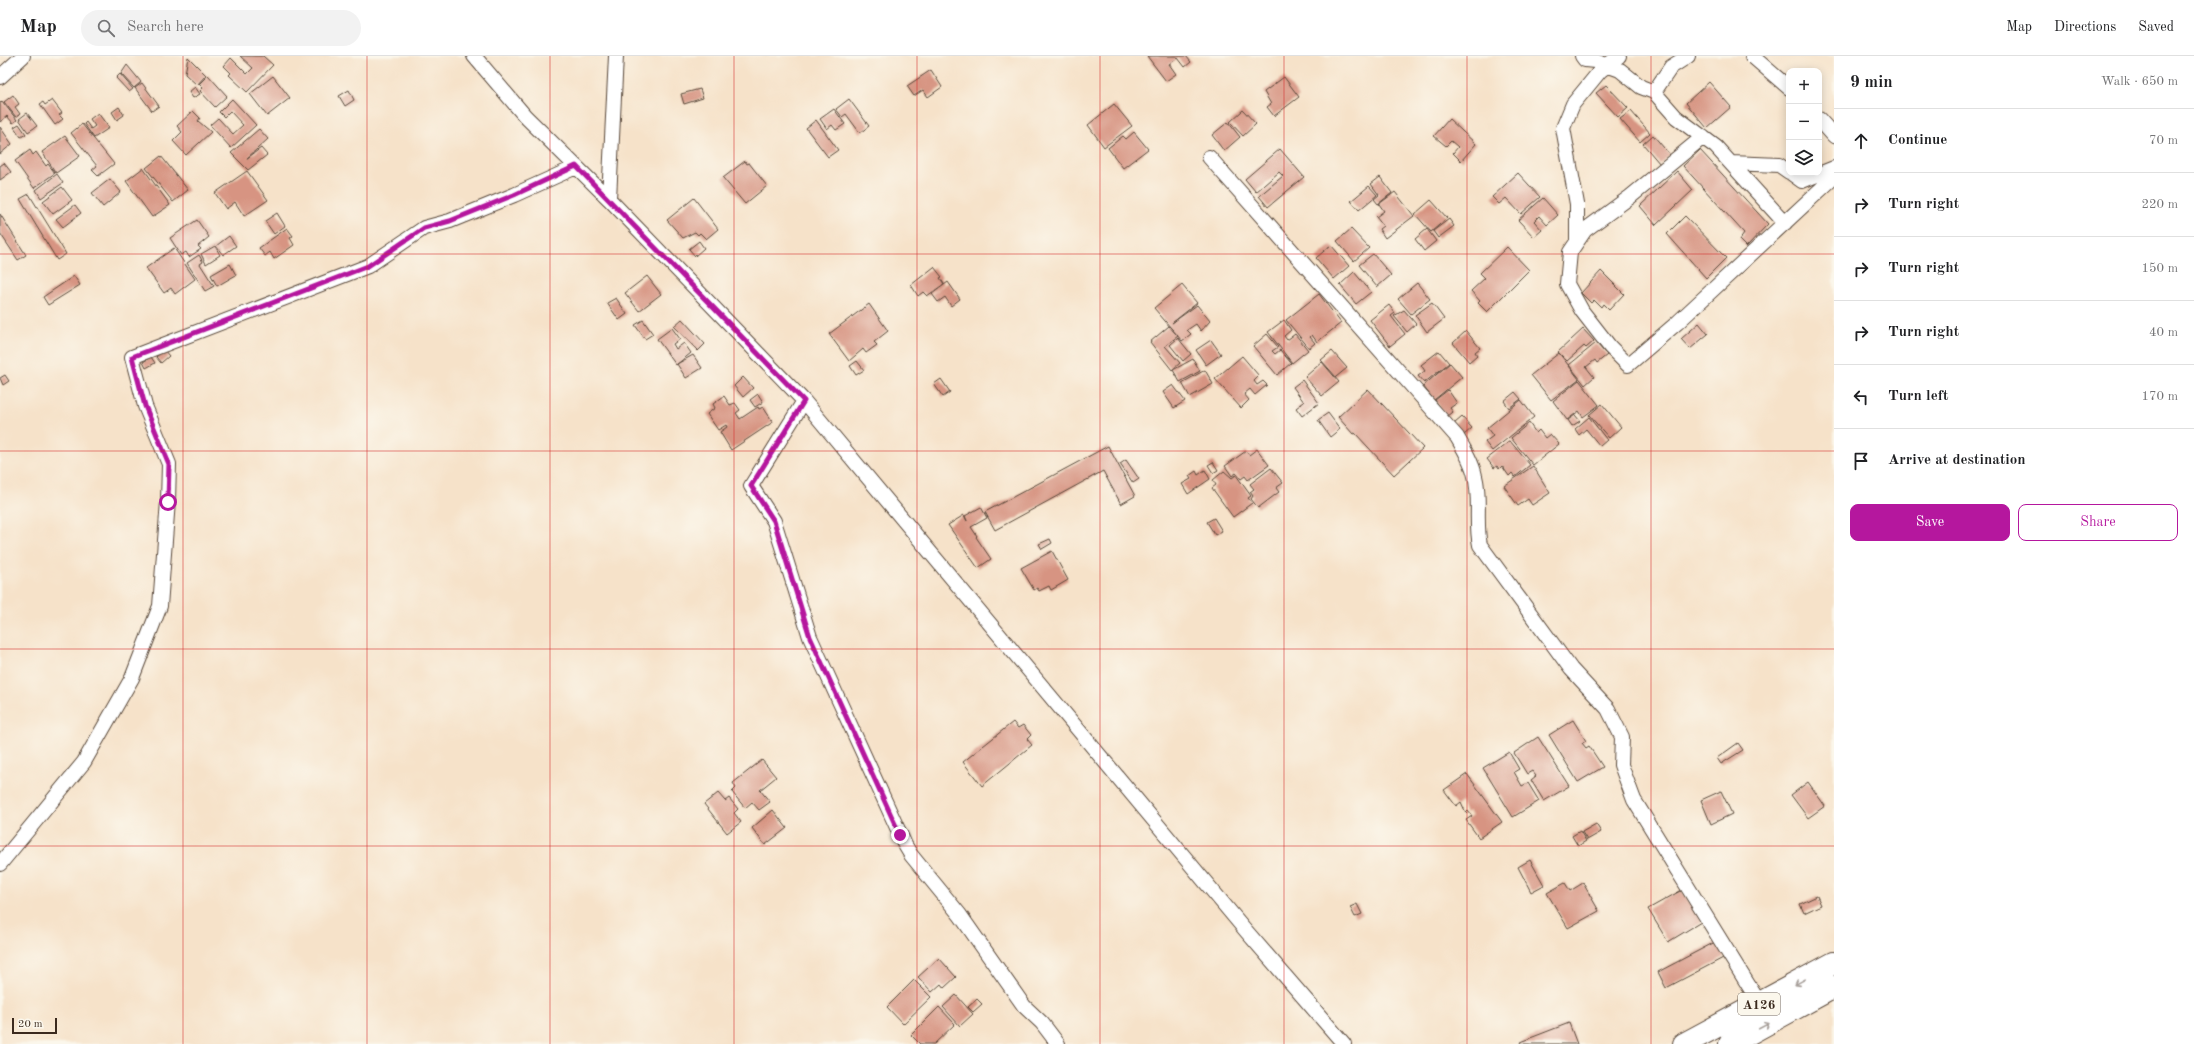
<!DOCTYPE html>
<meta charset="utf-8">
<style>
:root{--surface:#fff;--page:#f2f2f2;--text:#202124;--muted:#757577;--line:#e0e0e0;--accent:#b5179e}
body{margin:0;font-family:"Old Standard TT",serif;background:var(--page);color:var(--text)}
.controls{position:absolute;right:12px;top:12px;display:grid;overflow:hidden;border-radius:8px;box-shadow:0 2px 10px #0003}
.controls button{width:36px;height:36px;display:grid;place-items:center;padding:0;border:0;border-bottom:1px solid var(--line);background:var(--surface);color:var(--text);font:20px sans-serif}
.scale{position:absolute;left:12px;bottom:10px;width:45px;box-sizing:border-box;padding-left:4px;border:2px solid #3b2a1e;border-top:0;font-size:11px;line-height:14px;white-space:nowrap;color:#3b2a1e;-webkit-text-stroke:3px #fbf7ec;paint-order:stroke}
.stop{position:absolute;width:12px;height:12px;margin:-9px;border:3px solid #b5179e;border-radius:50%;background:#fff}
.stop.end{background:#b5179e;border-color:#fff;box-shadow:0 1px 4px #0008}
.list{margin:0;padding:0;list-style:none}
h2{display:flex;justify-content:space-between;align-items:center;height:52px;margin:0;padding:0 16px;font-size:17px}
h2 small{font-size:13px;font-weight:400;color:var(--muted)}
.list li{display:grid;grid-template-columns:26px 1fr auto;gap:12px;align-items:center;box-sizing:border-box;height:64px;padding:0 16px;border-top:1px solid var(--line)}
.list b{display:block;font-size:15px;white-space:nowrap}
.list em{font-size:13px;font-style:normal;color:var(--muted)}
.actions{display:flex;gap:8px;padding:12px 16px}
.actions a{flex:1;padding:9px 0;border:1px solid var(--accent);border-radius:8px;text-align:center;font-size:14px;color:var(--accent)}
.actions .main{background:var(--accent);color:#fff}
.icon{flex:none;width:22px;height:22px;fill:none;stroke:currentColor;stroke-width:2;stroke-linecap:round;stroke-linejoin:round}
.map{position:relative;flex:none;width:1834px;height:988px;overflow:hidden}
header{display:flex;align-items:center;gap:24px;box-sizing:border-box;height:56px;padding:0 20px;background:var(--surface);border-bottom:1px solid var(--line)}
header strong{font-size:19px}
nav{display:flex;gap:22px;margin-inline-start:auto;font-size:14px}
.search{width:280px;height:36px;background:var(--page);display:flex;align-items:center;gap:10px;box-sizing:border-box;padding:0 14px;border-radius:22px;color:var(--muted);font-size:15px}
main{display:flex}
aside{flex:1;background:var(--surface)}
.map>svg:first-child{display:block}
.building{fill:#d79482}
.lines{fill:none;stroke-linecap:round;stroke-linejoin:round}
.street-casing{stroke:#574638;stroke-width:16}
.highway-casing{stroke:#574638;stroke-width:24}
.street{stroke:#fff;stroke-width:14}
.highway{stroke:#fff;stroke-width:22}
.oneway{stroke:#a79f9a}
.route{stroke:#b5179e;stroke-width:5}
.grid{fill:none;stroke:#d62828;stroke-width:1;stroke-opacity:0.55}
.labels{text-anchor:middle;stroke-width:3.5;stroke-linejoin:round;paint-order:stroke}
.shield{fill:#fbf7ec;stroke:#75685c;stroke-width:1}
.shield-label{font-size:13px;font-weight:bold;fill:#3b2a1e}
</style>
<header>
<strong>Map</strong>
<div class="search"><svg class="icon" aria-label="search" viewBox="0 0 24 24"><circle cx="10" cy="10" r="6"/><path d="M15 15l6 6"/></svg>Search here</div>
<nav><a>Map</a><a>Directions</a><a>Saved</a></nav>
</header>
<main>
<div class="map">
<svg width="1834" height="988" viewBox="0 0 1834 988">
<rect width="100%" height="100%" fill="#fbf7ec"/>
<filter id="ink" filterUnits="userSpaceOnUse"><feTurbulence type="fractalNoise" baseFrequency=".025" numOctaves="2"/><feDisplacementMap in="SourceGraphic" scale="8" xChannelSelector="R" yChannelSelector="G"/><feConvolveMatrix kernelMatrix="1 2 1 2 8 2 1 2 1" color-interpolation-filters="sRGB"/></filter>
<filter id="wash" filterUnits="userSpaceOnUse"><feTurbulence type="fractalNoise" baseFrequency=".012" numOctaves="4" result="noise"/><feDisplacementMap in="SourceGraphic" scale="16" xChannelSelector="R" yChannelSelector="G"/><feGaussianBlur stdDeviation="0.9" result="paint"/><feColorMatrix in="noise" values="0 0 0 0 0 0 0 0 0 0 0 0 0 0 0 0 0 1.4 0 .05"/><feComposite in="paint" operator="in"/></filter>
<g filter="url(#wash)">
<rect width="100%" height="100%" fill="#f6e2c9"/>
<g id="blocks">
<path class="building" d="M 240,0 L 263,0 L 273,9 L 247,36 L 229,19 L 231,17 L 224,10 L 231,2 L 247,18 L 253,12 Z
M 1147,0 L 1186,0 L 1191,6 L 1185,11 L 1178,2 L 1169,8 L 1176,18 L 1166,25 Z
M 188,1 L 206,19 L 197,29 L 185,18 Z
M 127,9 L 141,26 L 134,32 L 121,18 Z
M 931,14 L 942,31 L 928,41 L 923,34 L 914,40 L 907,30 Z
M 120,18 L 133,33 L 129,36 L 116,22 Z
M 208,19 L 227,40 L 215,51 L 200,35 L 203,32 L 199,28 Z
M 273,20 L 290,42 L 267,60 L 250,38 Z
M 1284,21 L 1299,41 L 1274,60 L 1267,51 L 1271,48 L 1264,36 Z
M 1709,26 L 1731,51 L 1707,72 L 1686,47 Z
M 142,27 L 159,50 L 152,55 L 135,32 Z
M 1606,29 L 1628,52 L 1618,61 L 1596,37 Z
M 195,31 L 200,38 L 193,42 L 189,36 Z
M 700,33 L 703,42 L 684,48 L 681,38 Z
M 349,34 L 354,44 L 345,50 L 339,40 Z
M 13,39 L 19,48 L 15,51 L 20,58 L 16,61 L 4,46 Z
M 232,43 L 256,69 L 231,92 L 210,69 L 218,62 L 233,78 L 243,69 L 230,55 L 224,61 L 219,56 Z
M 849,43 L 869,70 L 860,77 L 846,58 L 842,61 L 836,53 Z
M 52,44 L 62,57 L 59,59 L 63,63 L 55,69 L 40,48 L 43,46 L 45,49 Z
M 2,45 L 17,64 L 13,67 L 7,60 L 0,66 L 0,47 Z
M 1114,48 L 1132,70 L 1104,91 L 1088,69 Z
M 119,51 L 124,59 L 117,64 L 112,56 Z
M 834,53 L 845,68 L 836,74 L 832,69 L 827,73 L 820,63 Z
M 1243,54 L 1256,68 L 1243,80 L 1230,66 Z
M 193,55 L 200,62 L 198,65 L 211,76 L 186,99 L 173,85 L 182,76 L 177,70 Z
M 1631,55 L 1650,77 L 1640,86 L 1620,63 Z
M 27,57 L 37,70 L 28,76 L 19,63 Z
M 98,57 L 109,72 L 94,82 L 84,68 L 86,66 L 91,73 L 95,70 L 90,63 Z
M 1449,63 L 1476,88 L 1461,105 L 1453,97 L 1458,91 L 1451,85 L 1446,90 L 1434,80 Z
M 816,64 L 838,94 L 828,101 L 806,72 Z
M 1228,66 L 1240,81 L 1224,95 L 1212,79 Z
M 19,68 L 26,78 L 21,81 L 14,71 Z
M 82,68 L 114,108 L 98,120 L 92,114 L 97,110 L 71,77 Z
M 0,71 L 12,88 L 0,98 Z
M 259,73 L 268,83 L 246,103 L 261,92 L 267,99 L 248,114 L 231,97 Z
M 1134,76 L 1148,93 L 1123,112 L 1108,92 L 1123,80 L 1126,83 Z
M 1653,79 L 1670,99 L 1660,108 L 1643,88 Z
M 65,80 L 80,100 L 56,117 L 42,96 Z
M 1280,93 L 1304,121 L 1268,151 L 1259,140 L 1283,120 L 1279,116 L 1256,136 L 1245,123 Z
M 30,94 L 33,99 L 36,96 L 46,110 L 48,108 L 55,117 L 34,132 L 15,105 Z
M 1700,94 L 1768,168 L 1746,191 L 1739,184 L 1744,177 L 1683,110 Z
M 161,100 L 188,134 L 173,146 L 146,112 Z
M 745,105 L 747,108 L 749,107 L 767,130 L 745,148 L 723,122 Z
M 4,107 L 11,116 L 0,124 L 0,110 Z
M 143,112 L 170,149 L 152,161 L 126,125 Z
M 247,115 L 268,144 L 244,160 L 235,146 L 226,153 L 215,137 Z
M 1677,115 L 1693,134 L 1656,169 L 1640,150 Z
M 1518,117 L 1540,141 L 1521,158 L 1506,142 L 1499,148 L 1492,141 Z
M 57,118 L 63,127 L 41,142 L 36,134 Z
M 1380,121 L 1392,137 L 1378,148 L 1374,143 L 1379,139 L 1371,128 Z
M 110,123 L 121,136 L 103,151 L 92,137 Z
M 1369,130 L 1377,139 L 1359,154 L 1351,145 Z
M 62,131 L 72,144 L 53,158 L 43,145 Z
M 1395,136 L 1414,160 L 1385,182 L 1379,173 L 1383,170 L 1376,161 L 1384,155 L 1379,148 Z
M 29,138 L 66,198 L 57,204 L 20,143 Z
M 694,142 L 718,173 L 706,183 L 700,177 L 698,179 L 695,176 L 683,182 L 667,164 Z
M 1543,142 L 1558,159 L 1547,169 L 1539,160 L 1534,165 L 1542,174 L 1534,181 L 1518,164 Z
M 1431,144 L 1447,162 L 1431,176 L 1415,158 Z
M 75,149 L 81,157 L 63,171 L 56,163 Z
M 277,157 L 285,170 L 274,178 L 265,165 Z
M 0,158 L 26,199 L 18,204 L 0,177 Z
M 1685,160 L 1726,202 L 1706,222 L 1667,178 Z
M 1449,163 L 1454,170 L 1438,182 L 1433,175 Z
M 197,164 L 209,181 L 198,190 L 201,193 L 189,201 L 186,196 L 181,199 L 170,182 Z
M 287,172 L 293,180 L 290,182 L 294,189 L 274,203 L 270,196 L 265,200 L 259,192 Z
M 1351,173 L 1369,192 L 1354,205 L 1337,185 Z
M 1427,173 L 1436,185 L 1424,195 L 1415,183 Z
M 229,180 L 236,190 L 223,199 L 216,190 Z
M 699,185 L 704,192 L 695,200 L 689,193 Z
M 1331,189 L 1349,210 L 1334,223 L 1316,202 Z
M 215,190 L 220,199 L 206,208 L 201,198 Z
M 1507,191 L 1529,214 L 1487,256 L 1478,247 L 1480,245 L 1471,235 L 1485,222 L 1480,217 Z
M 174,192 L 195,223 L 175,238 L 171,232 L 164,237 L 146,212 Z
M 1373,198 L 1391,219 L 1377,231 L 1359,209 Z
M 199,199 L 203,206 L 200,208 L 214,230 L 205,235 L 187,207 Z
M 230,208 L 236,219 L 217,230 L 211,219 Z
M 934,211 L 942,221 L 940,222 L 944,228 L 927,240 L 923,236 L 918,240 L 911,229 Z
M 1601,215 L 1624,238 L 1609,254 L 1603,248 L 1601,251 L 1594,244 L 1591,247 L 1581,237 Z
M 1354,216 L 1371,236 L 1356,248 L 1340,229 Z
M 74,220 L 80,229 L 48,249 L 43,241 Z
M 647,220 L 661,238 L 639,255 L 625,237 Z
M 948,226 L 960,243 L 951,250 L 945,241 L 938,246 L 932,238 Z
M 1417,227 L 1430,243 L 1411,258 L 1398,243 Z
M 1182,229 L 1197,247 L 1172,267 L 1197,249 L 1210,265 L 1201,275 L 1196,268 L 1187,274 L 1191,278 L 1182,285 L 1154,252 Z
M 1319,238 L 1341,267 L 1317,286 L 1312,279 L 1310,281 L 1315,287 L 1309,292 L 1286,264 Z
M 616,242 L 627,258 L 619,264 L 607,247 Z
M 1432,247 L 1444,263 L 1427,276 L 1415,259 Z
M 869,248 L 888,275 L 874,286 L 877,289 L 866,297 L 863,293 L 849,305 L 829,278 Z
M 1389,249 L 1395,257 L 1391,260 L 1405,278 L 1390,290 L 1370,264 Z
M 1404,254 L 1416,268 L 1407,276 L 1394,260 Z
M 682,263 L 705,288 L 698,295 L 674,270 Z
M 643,264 L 653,278 L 645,283 L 635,269 Z
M 1284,264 L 1291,274 L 1284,280 L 1287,284 L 1295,278 L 1308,294 L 1292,307 L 1268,276 Z
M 1699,267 L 1708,278 L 1690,293 L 1681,283 Z
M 1169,270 L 1178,280 L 1165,290 L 1180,307 L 1172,314 L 1150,286 Z
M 672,272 L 680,283 L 673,288 L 676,293 L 684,287 L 691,297 L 676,309 L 657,283 Z
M 1583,273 L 1594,285 L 1586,292 L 1584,290 L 1567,305 L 1558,296 Z
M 1466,275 L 1480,292 L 1475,296 L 1477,299 L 1469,306 L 1453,287 Z
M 1267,278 L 1278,291 L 1272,295 L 1275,298 L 1280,294 L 1291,307 L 1277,319 L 1253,290 Z
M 1178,282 L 1191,298 L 1183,305 L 1170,289 Z
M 1211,284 L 1221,298 L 1206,309 L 1196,294 Z
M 1596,287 L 1607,299 L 1597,307 L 1595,304 L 1586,311 L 1594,321 L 1585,329 L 1569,309 Z
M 164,294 L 169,300 L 161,307 L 156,301 Z
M 1332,295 L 1347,312 L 1336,321 L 1321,304 Z
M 1439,295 L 1449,307 L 1424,327 L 1418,320 L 1425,315 L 1421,309 Z
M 1559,297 L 1579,323 L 1551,344 L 1531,319 Z
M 693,299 L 702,312 L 686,322 L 677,308 Z
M 1242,300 L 1259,320 L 1254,325 L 1257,329 L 1263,325 L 1267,329 L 1255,339 L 1250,333 L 1244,338 L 1249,344 L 1241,352 L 1215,323 Z
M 151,301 L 155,307 L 146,312 L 143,306 Z
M 1193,303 L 1200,315 L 1180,326 L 1173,314 Z
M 857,305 L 864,314 L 856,319 L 850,310 Z
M 1322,306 L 1339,326 L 1322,340 L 1305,321 Z
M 1450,307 L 1462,321 L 1434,344 L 1423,330 Z
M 1205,314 L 1213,328 L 1190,341 L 1182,327 Z
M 5,319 L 9,325 L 3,329 L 0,322 Z
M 743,321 L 753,332 L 743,341 L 734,330 Z
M 941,323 L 950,336 L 943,341 L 934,328 Z
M 1302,324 L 1319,347 L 1302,360 L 1296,352 L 1304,346 L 1293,331 Z
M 1579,324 L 1599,349 L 1583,361 L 1579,355 L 1567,364 L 1553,345 Z
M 1173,329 L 1185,345 L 1174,352 L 1163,336 Z
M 1368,333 L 1423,392 L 1394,419 L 1355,377 L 1353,378 L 1338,361 Z
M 1448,334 L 1457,347 L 1450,352 L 1453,356 L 1447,361 L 1435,344 Z
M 1515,336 L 1521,343 L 1509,352 L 1504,345 Z
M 758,338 L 763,346 L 755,351 L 750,344 Z
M 724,340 L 730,349 L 735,347 L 740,354 L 736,357 L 740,363 L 758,351 L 759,353 L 763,351 L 773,366 L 731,394 L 720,376 L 727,371 L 726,369 L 718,374 L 707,358 L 715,352 L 713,348 Z
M 1521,344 L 1534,361 L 1492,395 L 1485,386 L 1493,380 L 1487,372 Z
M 1602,348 L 1621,371 L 1609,382 L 1589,359 Z
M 1328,357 L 1340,373 L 1330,381 L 1318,364 Z
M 1575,359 L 1580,365 L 1572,370 L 1568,364 Z
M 1462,361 L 1472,372 L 1464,379 L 1454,368 Z
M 1589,361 L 1607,384 L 1600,390 L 1586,373 L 1579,379 L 1575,373 Z
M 1529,367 L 1536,377 L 1539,374 L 1545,382 L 1550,378 L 1559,388 L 1533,409 L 1511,382 Z
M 1510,385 L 1530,409 L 1515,421 L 1512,417 L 1509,420 L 1502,410 L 1499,413 L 1497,410 L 1494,412 L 1487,403 Z
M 1108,390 L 1135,440 L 1121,448 L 1103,415 L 995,474 L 985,456 Z
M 1257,393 L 1269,409 L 1248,424 L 1245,420 L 1241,423 L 1236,417 L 1232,420 L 1225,410 L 1246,395 L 1249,399 Z
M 1126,404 L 1139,423 L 1133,427 L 1120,408 Z
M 1213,406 L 1218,414 L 1213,417 L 1208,409 Z
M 1533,410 L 1550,437 L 1532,449 L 1528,443 L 1518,450 L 1504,430 Z
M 1271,412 L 1283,427 L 1276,432 L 1279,436 L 1258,452 L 1251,443 L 1253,440 L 1250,436 L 1254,433 L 1250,428 Z
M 1205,414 L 1210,423 L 1188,438 L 1182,428 L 1191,423 L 1189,420 L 1196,415 L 1198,419 Z
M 1224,415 L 1232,422 L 1236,419 L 1251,440 L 1248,442 L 1252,447 L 1233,461 L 1212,432 L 1216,429 L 1213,424 Z
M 981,451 L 987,462 L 971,471 L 977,480 L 976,481 L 991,503 L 978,512 L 948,469 L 964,459 L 967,465 L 965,460 Z
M 1214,462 L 1222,475 L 1215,479 L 1207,466 Z
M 1050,483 L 1052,487 L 1042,493 L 1039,488 Z
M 1052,495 L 1068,524 L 1051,534 L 1049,530 L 1039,535 L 1037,532 L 1034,534 L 1021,512 Z
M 1573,664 L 1586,685 L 1582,687 L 1586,692 L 1589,690 L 1603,711 L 1578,726 L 1549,679 Z
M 1013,666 L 1018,672 L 1023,669 L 1031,679 L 1027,683 L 1032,689 L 982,730 L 963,706 Z
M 1538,681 L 1569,730 L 1544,745 L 1531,724 L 1536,720 L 1532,715 L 1527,718 L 1514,697 Z
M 1738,687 L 1743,694 L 1721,708 L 1717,702 Z
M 1509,696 L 1519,713 L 1514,716 L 1522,730 L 1528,727 L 1539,745 L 1513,761 L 1483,712 Z
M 762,704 L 776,721 L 760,734 L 770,746 L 759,754 L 752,746 L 745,752 L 732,736 L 736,732 L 733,727 Z
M 1467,718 L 1502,766 L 1479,782 L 1466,764 L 1472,760 L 1468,755 L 1466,757 L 1461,746 L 1456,750 L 1444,734 Z
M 1808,726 L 1825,750 L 1808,762 L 1791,739 Z
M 1721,735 L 1732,758 L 1711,768 L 1701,744 Z
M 718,737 L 725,745 L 729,742 L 738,753 L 734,757 L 741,766 L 727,777 L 704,748 Z
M 773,754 L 787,772 L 765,789 L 752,772 Z
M 1596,768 L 1601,776 L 1587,784 L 1582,776 Z
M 1580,775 L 1586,785 L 1578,790 L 1572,780 Z
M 1530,804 L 1544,829 L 1531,836 L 1518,811 Z
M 1565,827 L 1570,835 L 1583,827 L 1599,855 L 1568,872 L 1547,837 Z
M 1682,834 L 1701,866 L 1668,886 L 1648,853 Z
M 1817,840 L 1821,849 L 1804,857 L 1800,848 Z
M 1357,848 L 1362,858 L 1355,861 L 1350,851 Z
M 1717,885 L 1725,901 L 1666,932 L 1658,916 Z
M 939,902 L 956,921 L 944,932 L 941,928 L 932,936 L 918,921 Z
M 914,924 L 931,941 L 903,968 L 887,951 Z
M 956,939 L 973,958 L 960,970 L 943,951 Z
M 977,943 L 982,948 L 973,956 L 968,951 Z
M 939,951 L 955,968 L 934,988 L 920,988 L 911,979 Z
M 1569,967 L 1577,988 L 1521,988 L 1520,986 Z"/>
</g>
</g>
<g filter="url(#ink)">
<use href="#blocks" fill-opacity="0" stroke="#574638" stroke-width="1"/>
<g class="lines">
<g class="street-casing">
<path id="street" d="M 474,0 L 525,60 L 609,143 L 804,345 L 1247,876 L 1344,988
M 1582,0 L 1585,4 L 1595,5 L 1620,14 L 1641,31 L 1654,36
M 1688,0 L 1671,11 L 1654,36 L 1676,61 L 1716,91 L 1785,167
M 1752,0 L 1789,32
M 0,21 L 23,0
M 1819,63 L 1834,80
M 1703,81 L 1630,141 L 1585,174 L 1570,196 L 1567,228 L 1582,255 L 1610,291 L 1628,309 L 1677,267 L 1834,121
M 1209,101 L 1457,381 C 1464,393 1472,406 1475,420 C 1481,443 1475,466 1480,489 L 1571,613 L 1608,653 L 1622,681 L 1621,709 L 1634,744 L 1760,948
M 1731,107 L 1779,109 L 1789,116
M 1791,117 L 1802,125 L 1834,112
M 609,143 L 616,0
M 1577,185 L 1577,148 L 1563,72 L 1573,48 L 1600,15 L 1619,0
M 804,345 L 751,430 L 774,465 L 810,581 L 905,789 L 911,799 L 960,859 L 1024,950 L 1042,967 L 1058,988
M 0,808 L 84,706 L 132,622 L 160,550 L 168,445 L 169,408 L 145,350 L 132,301 L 368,210 L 424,172 L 450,165 L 514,139 L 576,111"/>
</g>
<g class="highway-casing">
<path id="highway" d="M 1684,988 L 1834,907
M 1730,988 L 1834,931"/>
</g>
<use href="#street" class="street"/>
<use href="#highway" class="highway"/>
</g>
<defs><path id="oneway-shaft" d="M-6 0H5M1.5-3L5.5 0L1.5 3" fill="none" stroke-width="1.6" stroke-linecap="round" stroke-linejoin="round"/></defs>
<g class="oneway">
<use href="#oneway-shaft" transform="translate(1800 926) rotate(151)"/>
<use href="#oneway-shaft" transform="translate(1764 970) rotate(-28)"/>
</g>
</g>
<g class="lines" filter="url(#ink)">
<path class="route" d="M 168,446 L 169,408 L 145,350 L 132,301 L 368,210 L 424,172 L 450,165 L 514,139 L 576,110 L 804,345 L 751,430 L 774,465 L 810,581 L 900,779"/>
</g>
<path class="grid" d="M 183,0 L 183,988M 367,0 L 367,988M 550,0 L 550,988M 734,0 L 734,988M 917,0 L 917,988M 1100,0 L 1100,988M 1284,0 L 1284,988M 1467,0 L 1467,988M 1651,0 L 1651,988M 0,198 L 1834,198M 0,395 L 1834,395M 0,593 L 1834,593M 0,790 L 1834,790"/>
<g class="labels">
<rect class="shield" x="1738" y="937" width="42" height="22" rx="3"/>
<g class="shield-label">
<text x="1759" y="953">A126</text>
</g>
</g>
</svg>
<div class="controls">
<button>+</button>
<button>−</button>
<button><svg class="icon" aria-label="layers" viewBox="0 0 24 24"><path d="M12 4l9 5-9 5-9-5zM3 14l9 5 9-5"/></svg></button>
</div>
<div class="scale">20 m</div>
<div class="stop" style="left:168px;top:446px"></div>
<div class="stop end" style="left:900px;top:779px"></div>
</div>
<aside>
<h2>9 min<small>Walk · 650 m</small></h2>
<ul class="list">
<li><svg class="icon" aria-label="ahead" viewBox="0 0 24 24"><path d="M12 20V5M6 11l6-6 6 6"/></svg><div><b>Continue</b></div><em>70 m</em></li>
<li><svg class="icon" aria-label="right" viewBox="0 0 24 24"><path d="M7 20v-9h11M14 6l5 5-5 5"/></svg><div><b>Turn right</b></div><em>220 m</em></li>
<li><svg class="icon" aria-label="right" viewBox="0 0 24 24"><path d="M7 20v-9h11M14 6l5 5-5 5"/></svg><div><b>Turn right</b></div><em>150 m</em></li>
<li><svg class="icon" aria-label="right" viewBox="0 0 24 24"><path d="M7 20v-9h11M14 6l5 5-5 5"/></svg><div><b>Turn right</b></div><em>40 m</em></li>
<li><svg class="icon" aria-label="left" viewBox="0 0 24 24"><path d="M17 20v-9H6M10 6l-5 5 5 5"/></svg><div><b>Turn left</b></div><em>170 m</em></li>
<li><svg class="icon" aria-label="arrive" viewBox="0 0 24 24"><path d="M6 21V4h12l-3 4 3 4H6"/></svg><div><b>Arrive at destination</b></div></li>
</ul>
<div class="actions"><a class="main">Save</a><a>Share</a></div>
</aside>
</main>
